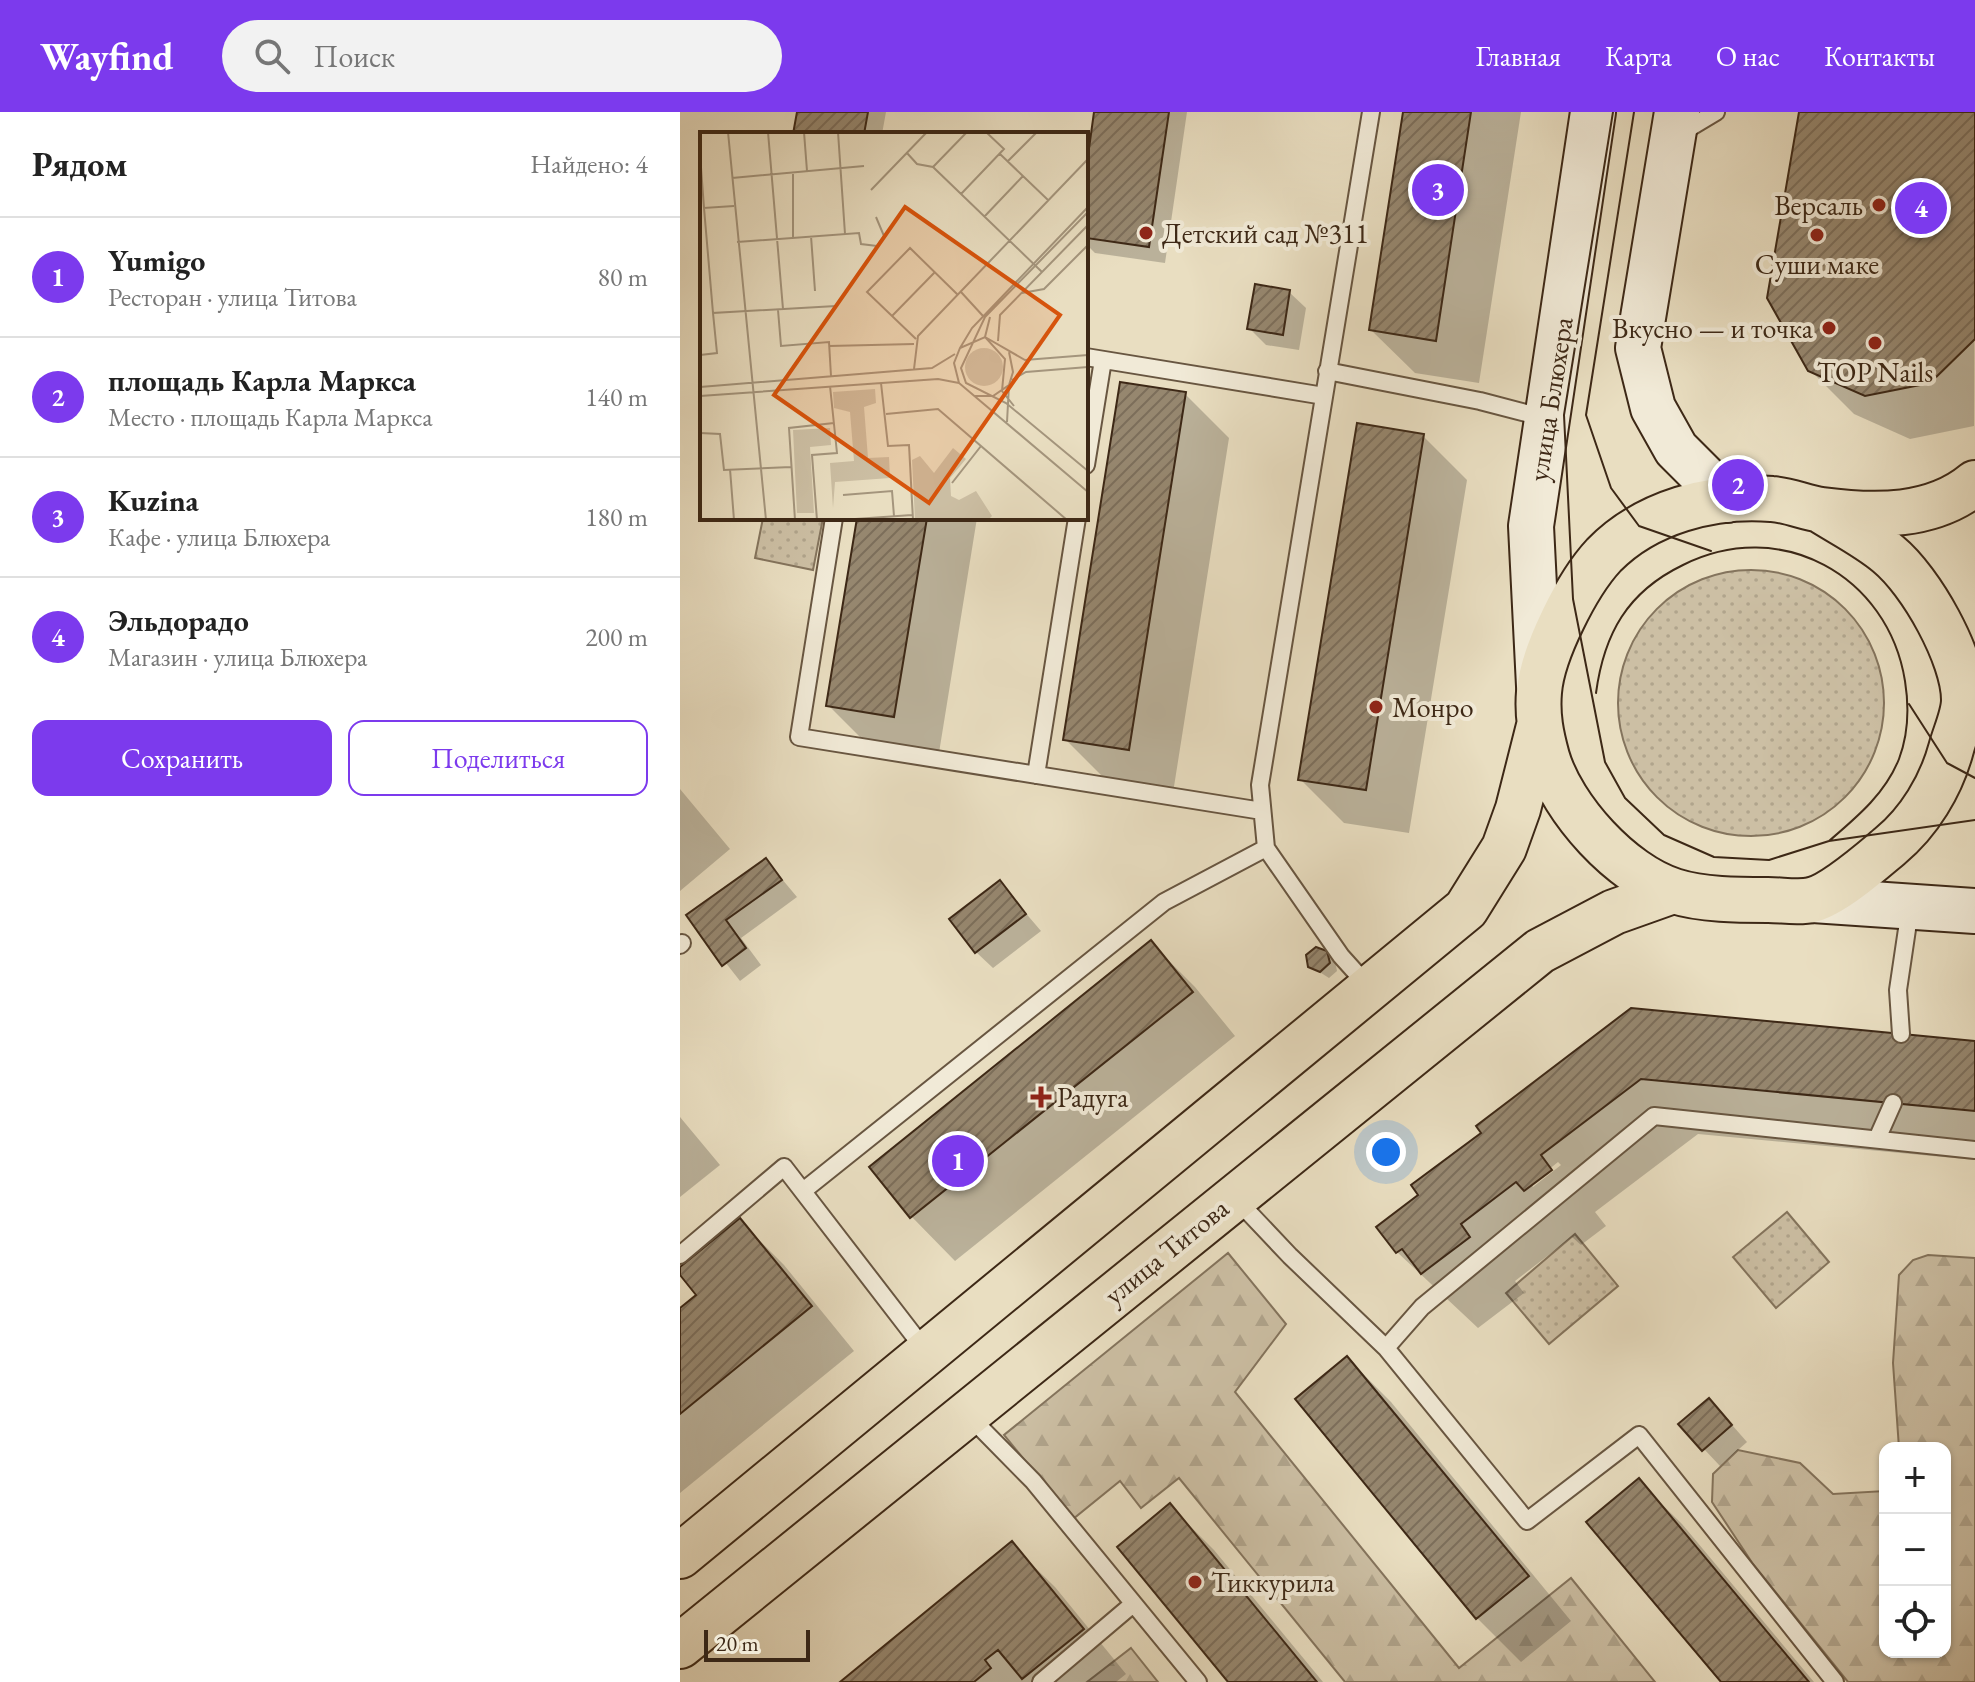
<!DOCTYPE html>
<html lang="ru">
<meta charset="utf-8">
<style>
:root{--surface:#fff;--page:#f2f2f2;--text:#222;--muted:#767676;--line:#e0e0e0;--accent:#7c3aed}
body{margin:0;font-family:"EB Garamond",serif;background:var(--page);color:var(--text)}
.controls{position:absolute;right:24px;bottom:24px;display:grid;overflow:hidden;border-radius:16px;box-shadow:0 2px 6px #0004}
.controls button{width:72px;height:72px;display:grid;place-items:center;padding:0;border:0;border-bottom:2px solid var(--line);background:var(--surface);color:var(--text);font:40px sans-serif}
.scale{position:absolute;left:24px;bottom:20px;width:106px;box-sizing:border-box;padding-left:8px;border:4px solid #3d2816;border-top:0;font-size:22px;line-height:28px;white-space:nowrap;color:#3d2816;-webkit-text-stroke:6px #f1ead7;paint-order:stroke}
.you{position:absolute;left:706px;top:1040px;width:28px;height:28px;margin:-20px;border:6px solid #fff;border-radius:50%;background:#1a73e8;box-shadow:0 0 0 12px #1a73e833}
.badge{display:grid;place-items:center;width:52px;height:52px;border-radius:50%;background:var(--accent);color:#fff;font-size:26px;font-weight:700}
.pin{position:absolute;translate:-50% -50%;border:4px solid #fff;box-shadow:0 2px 8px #0006}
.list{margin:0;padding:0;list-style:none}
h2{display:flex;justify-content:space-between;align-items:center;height:104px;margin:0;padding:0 32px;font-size:34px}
h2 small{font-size:26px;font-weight:400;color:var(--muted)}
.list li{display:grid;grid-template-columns:52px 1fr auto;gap:24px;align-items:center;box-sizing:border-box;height:120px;padding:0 32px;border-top:2px solid var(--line)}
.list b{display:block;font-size:30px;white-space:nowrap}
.list p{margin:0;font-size:26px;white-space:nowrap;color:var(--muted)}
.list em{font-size:26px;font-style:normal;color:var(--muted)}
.actions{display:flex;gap:16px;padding:24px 32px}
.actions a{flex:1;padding:18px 0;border:2px solid var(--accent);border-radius:16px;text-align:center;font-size:28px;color:var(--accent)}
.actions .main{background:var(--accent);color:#fff}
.icon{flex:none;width:44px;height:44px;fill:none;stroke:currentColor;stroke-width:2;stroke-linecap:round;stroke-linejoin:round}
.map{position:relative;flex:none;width:1295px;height:1570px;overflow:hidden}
header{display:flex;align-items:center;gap:48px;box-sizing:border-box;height:112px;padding:0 40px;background:var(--accent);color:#fff}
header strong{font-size:38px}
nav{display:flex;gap:44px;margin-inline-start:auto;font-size:28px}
.search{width:560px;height:72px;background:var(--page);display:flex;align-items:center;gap:20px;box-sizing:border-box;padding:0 28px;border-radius:44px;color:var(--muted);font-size:30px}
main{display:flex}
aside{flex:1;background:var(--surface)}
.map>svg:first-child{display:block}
.grass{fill:url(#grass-dots);stroke:#84745d;stroke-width:2}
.forest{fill:url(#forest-firs);stroke:#84745d;stroke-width:2}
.shadow{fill:#0003;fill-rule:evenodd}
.building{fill:url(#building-hatch);stroke:#3d2816;stroke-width:2}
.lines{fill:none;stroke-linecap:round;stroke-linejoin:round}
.lane-casing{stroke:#685641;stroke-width:20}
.secondary-casing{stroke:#3d2816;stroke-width:48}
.primary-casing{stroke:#3d2816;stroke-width:48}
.lane{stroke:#f1ead7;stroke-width:16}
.secondary{stroke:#f1ead7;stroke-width:44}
.primary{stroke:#e9dec1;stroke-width:44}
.tram{stroke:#3d2816;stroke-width:2}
.poi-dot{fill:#8f2418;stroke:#f1ead7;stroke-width:3}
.labels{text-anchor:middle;stroke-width:8;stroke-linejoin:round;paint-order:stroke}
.poi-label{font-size:28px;fill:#3d2816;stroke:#f1ead7;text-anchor:start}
.street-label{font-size:28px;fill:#3d2816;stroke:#f1ead7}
.inset-road{fill:none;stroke:#a4957d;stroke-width:2}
.view{fill:#d7540d;fill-opacity:0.15;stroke:#d7540d;stroke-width:4}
.inset-edge{fill:none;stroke:#3d2816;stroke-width:4}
</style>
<header>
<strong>Wayfind</strong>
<div class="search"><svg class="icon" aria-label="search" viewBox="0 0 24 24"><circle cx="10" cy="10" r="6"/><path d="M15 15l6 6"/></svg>Поиск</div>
<nav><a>Главная</a><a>Карта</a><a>О нас</a><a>Контакты</a></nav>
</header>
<main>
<aside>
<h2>Рядом<small>Найдено: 4</small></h2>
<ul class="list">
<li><span class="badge">1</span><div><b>Yumigo</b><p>Ресторан · улица Титова</p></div><em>80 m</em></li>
<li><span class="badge">2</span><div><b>площадь Карла Маркса</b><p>Место · площадь Карла Маркса</p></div><em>140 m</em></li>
<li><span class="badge">3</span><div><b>Kuzina</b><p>Кафе · улица Блюхера</p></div><em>180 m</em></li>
<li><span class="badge">4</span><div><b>Эльдорадо</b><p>Магазин · улица Блюхера</p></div><em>200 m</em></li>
</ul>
<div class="actions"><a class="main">Сохранить</a><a>Поделиться</a></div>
</aside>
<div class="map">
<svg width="1295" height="1570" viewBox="0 0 1295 1570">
<defs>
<pattern id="grass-dots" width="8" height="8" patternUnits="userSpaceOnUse" patternTransform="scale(2)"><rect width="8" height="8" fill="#ccbfa4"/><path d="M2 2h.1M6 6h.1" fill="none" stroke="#b0a48c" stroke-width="1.8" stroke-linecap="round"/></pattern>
<pattern id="forest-firs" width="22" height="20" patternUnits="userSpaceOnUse" patternTransform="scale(2)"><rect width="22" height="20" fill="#ccbfa4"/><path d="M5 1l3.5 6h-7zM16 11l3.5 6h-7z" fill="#b0a48c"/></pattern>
<pattern id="building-hatch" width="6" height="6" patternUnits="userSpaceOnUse" patternTransform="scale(2)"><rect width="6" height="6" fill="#96876f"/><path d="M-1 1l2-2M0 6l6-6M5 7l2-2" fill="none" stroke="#7c6e5a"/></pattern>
</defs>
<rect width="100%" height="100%" fill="#e9dec1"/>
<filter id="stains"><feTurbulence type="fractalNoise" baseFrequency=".0025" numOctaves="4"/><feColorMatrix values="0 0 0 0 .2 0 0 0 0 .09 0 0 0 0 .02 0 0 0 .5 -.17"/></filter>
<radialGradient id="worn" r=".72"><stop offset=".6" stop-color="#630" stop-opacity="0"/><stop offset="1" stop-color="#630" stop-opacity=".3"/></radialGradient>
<path class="grass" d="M 83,406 L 143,406 L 133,458 L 75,446 Z
M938 591a133 133 0 1 1 266 0a133 133 0 1 1-266 0Z
M 1107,1100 L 1149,1150 L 1096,1196 L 1053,1145 Z
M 895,1122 L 938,1174 L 869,1232 L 826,1181 Z"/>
<path class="forest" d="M 548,1141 L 606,1212 L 555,1280 L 779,1556 L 891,1466 L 975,1570 L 665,1570 L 499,1366 L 461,1396 L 440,1369 L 393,1407 L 324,1323 Z
M 1248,1143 L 1295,1146 L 1295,1570 L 1168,1570 L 1073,1452 L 1032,1390 L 1033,1362 L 1058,1338 L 1120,1351 L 1153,1382 L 1205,1379 L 1205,1540 L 1265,1540 L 1265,1336 L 1219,1336 L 1213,1251 L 1219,1163 L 1233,1148 Z
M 451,1536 L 478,1570 L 407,1570 Z"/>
<path class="shadow" d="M 119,0 L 206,0 L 202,22 L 115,22 Z
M 416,0 L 507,0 L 485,151 L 415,141 L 406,132 L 406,72 Z
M 725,0 L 841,0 L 799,271 L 735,261 L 691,218 Z
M 1121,0 L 1295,0 L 1294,314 L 1230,327 L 1174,302 L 1130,258 Z
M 609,180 L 626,196 L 619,238 L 586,233 L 569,216 Z
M 505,282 L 549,326 L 493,681 L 429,671 L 385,627 Z
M 743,324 L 787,368 L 729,721 L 664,711 L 620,667 Z
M 179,406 L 297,406 L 258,647 L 192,637 L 148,593 Z
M 0,677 L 50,737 L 0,779 Z
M 86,748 L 117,785 L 61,826 L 81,853 L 60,869 L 9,804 Z
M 320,771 L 361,819 L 313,856 L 296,840 Z
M 471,831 L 515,875 L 555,924 L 275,1149 L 232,1105 L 192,1055 Z
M 646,840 L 655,849 L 657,859 L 649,866 L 630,854 Z
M 952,898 L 1295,931 L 1295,1048 L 1018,1022 L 915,1100 L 926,1114 L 901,1133 L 892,1125 L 835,1169 L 844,1181 L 798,1216 L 717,1140 L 741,1083 L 804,1021 ZM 878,1050 L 881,1053 L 853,1075 L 851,1072 Z
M 0,1005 L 40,1053 L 0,1085 Z
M 60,1109 L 104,1153 L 174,1239 L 0,1381 L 0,1198 L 19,1183 L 0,1158 Z
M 667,1246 L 711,1290 L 891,1509 L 841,1550 L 797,1506 L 617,1287 Z
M 1045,1305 L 1067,1330 L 1040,1354 L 1024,1337 Z
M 958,1369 L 1002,1412 L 1134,1570 L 1043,1570 Z
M 490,1394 L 534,1438 L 643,1570 L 550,1570 Z
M 331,1432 L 375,1475 L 446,1562 L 436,1570 L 163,1570 Z"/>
<path class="building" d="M 117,0 L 188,0 L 184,22 L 113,22 Z
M 414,0 L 489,0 L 469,135 L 406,126 L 406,58 Z
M 723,0 L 791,0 L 756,229 L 689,218 Z
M 1119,0 L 1295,0 L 1295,227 L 1250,271 L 1185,284 L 1128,259 L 1087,186 Z
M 575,172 L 610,178 L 603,223 L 567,217 Z
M 440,270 L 506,280 L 449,638 L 383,628 Z
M 677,311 L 744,322 L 686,678 L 618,668 Z
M 177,406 L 247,406 L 214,605 L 146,594 Z
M 86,746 L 102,768 L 46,808 L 66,836 L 42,854 L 6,803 Z
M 320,768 L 346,802 L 295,841 L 269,807 Z
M 471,828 L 513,880 L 230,1106 L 189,1055 Z
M 636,835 L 647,839 L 650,851 L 640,860 L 628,855 L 626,843 Z
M 951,896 L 1295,929 L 1295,999 L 961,967 L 861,1043 L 872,1058 L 844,1079 L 836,1070 L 781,1112 L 790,1125 L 741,1162 L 722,1137 L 716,1141 L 696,1115 L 738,1083 L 731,1073 L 801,1021 L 796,1014 Z
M 60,1106 L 132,1194 L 0,1302 L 0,1196 L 16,1183 L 0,1163 L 0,1155 Z
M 667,1244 L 849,1464 L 796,1507 L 615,1287 Z
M 1029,1286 L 1052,1313 L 1022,1339 L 998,1312 Z
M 959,1366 L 1129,1570 L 1041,1570 L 906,1410 Z
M 490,1391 L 637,1570 L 548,1570 L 437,1435 Z
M 332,1429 L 404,1517 L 342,1567 L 318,1538 L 305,1548 L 311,1556 L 294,1570 L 160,1570 Z"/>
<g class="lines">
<g class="lane-casing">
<path id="lane" d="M 1001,21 L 1036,0
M 406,245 L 644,284
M 647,259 L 800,289 L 865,306
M 406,353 L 423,248
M 154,406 L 119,625 L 582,699
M 356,663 L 397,406
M 0,833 L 2,831
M 688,874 L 661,844 L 586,736 L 580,673 L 691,0
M 1221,922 L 1218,878 L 1230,797
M 1197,1027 L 1213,991
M 123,1079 L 484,790 L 586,736
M 557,1088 L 610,1144 L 706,1236 L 847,1409 L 959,1323 L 1155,1570
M 0,1143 L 104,1055 L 245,1238
M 706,1236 L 742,1195 L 974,1004 L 1295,1038
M 287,1302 L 353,1369 L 518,1570
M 361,1570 L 453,1492"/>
</g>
<g class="secondary-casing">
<path id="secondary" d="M 997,0 L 958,236 L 973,296 L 996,337 L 1047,388
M 859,574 L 851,414 L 913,0
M 1133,788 L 1295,799"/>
</g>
<g class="primary-casing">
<path id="primary" d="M 1140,398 C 1162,412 1188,425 1208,442 C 1241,469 1284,545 1284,588 C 1284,603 1275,622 1271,637 C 1261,674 1239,710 1210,734 C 1192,749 1155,782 1132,788 C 1119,791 1102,788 1088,788 C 1059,788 1022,788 994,779 C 942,763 882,697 867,645 C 861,623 857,604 859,580 C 862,541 897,472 924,443 C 966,400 1033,382 1092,387 C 1109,388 1126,396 1142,398 C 1195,405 1253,406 1295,371
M 0,1444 L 786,797 L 824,736 L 838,697 L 859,614
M 0,1534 L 860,839 L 934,800 L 993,779"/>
</g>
<use href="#lane" class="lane"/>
<use href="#secondary" class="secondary"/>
<use href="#primary" class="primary"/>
<path class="tram" d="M 933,0 L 884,303 L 893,487 L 925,650 L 945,686 L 984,723 L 1034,745 L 1089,748 L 1149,729 L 1295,708
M 954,0 L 906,303 L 931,376 L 959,414 L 1031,439
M 916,581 C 924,522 947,480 1003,453 C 1100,404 1208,463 1225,569 C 1229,594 1228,623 1219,647 C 1205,682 1177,705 1149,729
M 1229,592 L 1267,651 L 1295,666"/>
</g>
<g class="poi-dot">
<circle cx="1199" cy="93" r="8"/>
<circle cx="466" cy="121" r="8"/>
<circle cx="1137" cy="123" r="8"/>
<circle cx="1149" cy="216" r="8"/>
<circle cx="1195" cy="231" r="8"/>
<circle cx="696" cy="595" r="8"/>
<path d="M357 973h8v8h8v8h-8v8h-8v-8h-8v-8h8z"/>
<circle cx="515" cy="1470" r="8"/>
</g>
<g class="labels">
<g class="poi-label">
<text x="1183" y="103" text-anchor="end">Версаль</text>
<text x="482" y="131">Детский сад №311</text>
<text x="1137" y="162" text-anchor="middle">Суши маке</text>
<text x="1133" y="226" text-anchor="end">Вкусно — и точка</text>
<text x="1195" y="270" text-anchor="middle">TOP Nails</text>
<text x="712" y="605">Монро</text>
<text x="377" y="995">Радуга</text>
<text x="531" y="1480">Тиккурила</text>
</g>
<g class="street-label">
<text transform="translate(870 287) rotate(-81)" y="10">улица Блюхера</text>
<text transform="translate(486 1139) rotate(-39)" y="10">улица Титова</text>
</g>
</g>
<g transform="translate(20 20)">
<rect width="388" height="388" fill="#e9dec1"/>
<path d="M265 235a19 19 0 1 1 38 0a19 19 0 1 1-38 0Z" fill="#ccbfa4"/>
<path d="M 175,257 L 176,271 L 164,275 L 168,326 L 189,325 L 190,346 L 135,350 L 133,376 L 130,331 L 154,329 L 150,280 L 134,276 L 133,260 ZM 130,296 L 131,313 L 110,315 L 114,381 L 97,381 L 93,298 ZM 253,316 L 266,327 L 250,346 L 251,364 L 259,368 L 276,359 L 292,384 L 288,388 L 215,388 L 212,328 L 220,324 L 234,341 Z" fill="#ccbfa4"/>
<path class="inset-road" d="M 28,0 L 66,388M 68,0 L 83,177M 104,0 L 107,39M 138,0 L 145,102M 207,21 L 217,32 L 233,35 L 342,140M 0,22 L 4,76 L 34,74M 300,22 L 348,68M 308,29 L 337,0M 233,35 L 267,0M 93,40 L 93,105M 32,46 L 164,34M 171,58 L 227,0M 261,62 L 304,17 L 286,0M 4,76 L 13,181M 388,80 L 285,185 L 261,236 L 266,251 L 306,271 L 388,339M 284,85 L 323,44M 111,104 L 115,159M 37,110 L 159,101 L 161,112 L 177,114 L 184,104 L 176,85M 261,160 L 283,184M 322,161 L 344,157 L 388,113M 78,178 L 81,214 L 129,210 L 131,244M 192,184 L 235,140M 290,185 L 285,205 L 305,227 L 302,259 L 314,274M 216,207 L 167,160 L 210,116 L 258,163M 298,209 L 300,183 L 388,93M 129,214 L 214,212M 260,216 L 272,196 L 388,75M 0,223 L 17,221 L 13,181 L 136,174M 388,223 L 325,228 L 285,205 L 260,216 L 254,231 L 259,251 L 388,360M 214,237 L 218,204 L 388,27M 312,248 L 326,240 L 388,235M 181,251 L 188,314 L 209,313 L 213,388M 0,255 L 232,236 L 255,222M 0,264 L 238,247 L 259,251M 275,264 L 293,264 L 309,253 L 313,240 L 309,220M 186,282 L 238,277 L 367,388M 307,290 L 309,253M 0,301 L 20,302 L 24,338 L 91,335M 30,337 L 34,388M 252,351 L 281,314M 143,363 L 192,359 L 194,384M 95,388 L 89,296 L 134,291M 117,388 L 112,323 L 137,321 L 130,254M 141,388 L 212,383"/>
<path class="view" d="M 205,75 L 360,183 L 229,371 L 74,263 Z"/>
<rect width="388" height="388" class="inset-edge"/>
</g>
<rect width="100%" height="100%" filter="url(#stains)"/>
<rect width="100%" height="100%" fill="url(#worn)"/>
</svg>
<div class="controls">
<button>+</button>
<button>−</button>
<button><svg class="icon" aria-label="locate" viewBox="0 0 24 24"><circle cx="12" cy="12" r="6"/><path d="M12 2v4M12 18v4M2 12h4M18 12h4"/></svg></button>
</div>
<div class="scale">20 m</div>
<div class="you"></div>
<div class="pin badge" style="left:278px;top:1049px">1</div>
<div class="pin badge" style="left:1058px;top:373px">2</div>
<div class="pin badge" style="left:758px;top:78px">3</div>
<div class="pin badge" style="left:1241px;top:96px">4</div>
</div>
</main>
